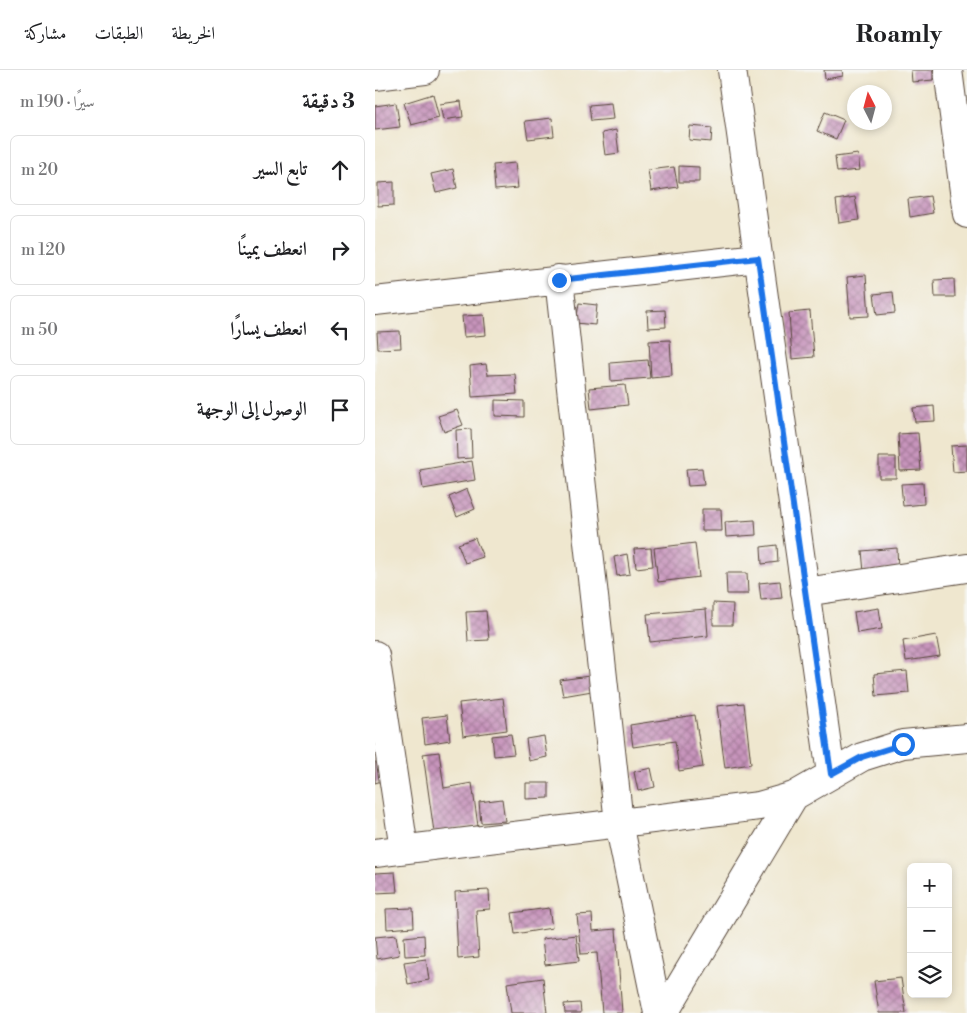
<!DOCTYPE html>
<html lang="ar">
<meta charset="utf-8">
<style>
:root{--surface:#fff;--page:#f2f2f2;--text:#202124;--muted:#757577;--line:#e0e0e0}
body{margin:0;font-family:"Libre Bodoni",Amiri,serif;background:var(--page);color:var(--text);direction:rtl}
.controls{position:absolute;right:15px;bottom:15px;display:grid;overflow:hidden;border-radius:8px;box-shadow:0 2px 8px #0003}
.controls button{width:45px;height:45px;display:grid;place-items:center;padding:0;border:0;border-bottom:1px solid var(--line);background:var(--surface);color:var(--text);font:25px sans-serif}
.compass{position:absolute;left:472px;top:15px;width:45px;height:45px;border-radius:50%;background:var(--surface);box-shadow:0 2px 8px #0003;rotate:354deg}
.stop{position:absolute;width:15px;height:15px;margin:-11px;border:4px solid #1a73e8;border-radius:50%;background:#fff}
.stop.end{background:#1a73e8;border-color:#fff;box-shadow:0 1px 5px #0008}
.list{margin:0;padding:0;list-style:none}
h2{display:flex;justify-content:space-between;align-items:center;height:65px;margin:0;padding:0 20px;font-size:21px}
h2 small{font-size:16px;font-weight:400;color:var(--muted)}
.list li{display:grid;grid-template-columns:32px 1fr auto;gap:15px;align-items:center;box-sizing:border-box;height:70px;margin:0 10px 10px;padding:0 10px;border:1px solid var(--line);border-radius:8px}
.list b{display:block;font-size:19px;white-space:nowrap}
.list em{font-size:16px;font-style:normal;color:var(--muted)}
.icon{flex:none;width:28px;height:28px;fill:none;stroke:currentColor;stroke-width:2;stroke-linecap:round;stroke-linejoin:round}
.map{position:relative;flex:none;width:592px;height:943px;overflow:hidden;direction:ltr}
header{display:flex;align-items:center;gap:30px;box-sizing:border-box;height:70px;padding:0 25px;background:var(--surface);border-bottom:1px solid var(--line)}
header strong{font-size:24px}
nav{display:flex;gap:28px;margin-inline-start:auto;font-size:18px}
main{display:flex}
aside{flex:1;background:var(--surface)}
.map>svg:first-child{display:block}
.building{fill:url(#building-cross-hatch)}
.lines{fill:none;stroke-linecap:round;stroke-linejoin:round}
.street-casing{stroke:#564639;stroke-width:30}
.street{stroke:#fff;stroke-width:28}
.route{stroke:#1a73e8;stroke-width:6}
</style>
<header>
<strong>Roamly</strong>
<nav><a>الخريطة</a><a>الطبقات</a><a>مشاركة</a></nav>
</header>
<main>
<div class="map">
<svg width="592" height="943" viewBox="0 0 592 943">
<defs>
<pattern id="building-cross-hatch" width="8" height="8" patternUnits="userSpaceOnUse" patternTransform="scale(1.25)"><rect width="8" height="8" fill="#c794bc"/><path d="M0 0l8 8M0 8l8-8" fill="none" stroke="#a37998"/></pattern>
</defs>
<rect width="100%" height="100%" fill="#f6f6f2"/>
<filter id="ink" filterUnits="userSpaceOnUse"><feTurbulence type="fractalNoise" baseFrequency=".02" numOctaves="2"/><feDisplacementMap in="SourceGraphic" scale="10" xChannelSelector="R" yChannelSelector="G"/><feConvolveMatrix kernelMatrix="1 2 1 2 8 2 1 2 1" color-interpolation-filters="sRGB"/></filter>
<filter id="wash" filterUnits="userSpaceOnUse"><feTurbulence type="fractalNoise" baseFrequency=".0096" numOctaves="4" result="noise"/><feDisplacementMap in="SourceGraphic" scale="20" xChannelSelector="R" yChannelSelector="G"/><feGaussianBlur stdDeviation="1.12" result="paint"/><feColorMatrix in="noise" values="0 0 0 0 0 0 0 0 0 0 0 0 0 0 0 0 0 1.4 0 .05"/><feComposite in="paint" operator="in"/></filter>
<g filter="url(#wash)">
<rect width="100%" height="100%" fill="#efe7cf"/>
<g id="blocks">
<path class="building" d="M 449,0 L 467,0 L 468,6 L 450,9 Z
M 536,0 L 558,0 L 558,10 L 537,12 Z
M 58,24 L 64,48 L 36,55 L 29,33 Z
M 86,31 L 88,47 L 68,50 L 65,34 Z
M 21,33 L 25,57 L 0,60 L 0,36 Z
M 236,33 L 238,49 L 216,51 L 214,35 Z
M 450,42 L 469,50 L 461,69 L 442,61 Z
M 177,48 L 179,66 L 153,69 L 150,51 Z
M 315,56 L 337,58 L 336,72 L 314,70 Z
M 241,60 L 244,83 L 230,85 L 227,63 Z
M 483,84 L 485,100 L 462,102 L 460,87 Z
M 140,93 L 143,118 L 120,120 L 118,95 Z
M 304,96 L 324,97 L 324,112 L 304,112 Z
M 299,97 L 303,117 L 276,121 L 273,100 Z
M 78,99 L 82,118 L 61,123 L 56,104 Z
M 19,112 L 19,135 L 3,136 L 3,113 Z
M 555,126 L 558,143 L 535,147 L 533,129 Z
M 480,127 L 484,150 L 464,153 L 461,130 Z
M 491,205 L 494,246 L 475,247 L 472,207 Z
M 579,209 L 580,227 L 560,227 L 559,210 Z
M 518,222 L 520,243 L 502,245 L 499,224 Z
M 204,233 L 222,235 L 220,255 L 201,253 Z
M 290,240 L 291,257 L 273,258 L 272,241 Z
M 435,241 L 439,287 L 417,289 L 414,243 Z
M 109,245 L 111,265 L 89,267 L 87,246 Z
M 25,261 L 26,278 L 3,279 L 2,262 Z
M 295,270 L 297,306 L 276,308 L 274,271 Z
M 273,290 L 275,308 L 236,311 L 235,293 Z
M 111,294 L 113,305 L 140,304 L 142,324 L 97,327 L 95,296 Z
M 250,315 L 253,335 L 216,339 L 214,318 Z
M 120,330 L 149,331 L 149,347 L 120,346 Z
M 559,336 L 560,351 L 540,352 L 538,338 Z
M 82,340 L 88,355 L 69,362 L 63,346 Z
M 96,359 L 97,388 L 82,389 L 81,360 Z
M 543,363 L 546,400 L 525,401 L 523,364 Z
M 592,375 L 592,401 L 578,402 L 576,376 Z
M 504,387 L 521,387 L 521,408 L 504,408 Z
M 97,391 L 100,410 L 48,419 L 45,400 Z
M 327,398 L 329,415 L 313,416 L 311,399 Z
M 548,413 L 549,434 L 528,436 L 526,414 Z
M 92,419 L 100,439 L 82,447 L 74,427 Z
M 327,439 L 346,439 L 347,461 L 327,461 Z
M 380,450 L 381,465 L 351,467 L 350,452 Z
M 100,468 L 108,487 L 90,493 L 83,474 Z
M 320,473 L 324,507 L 283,512 L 279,478 Z
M 402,475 L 403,492 L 387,494 L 386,477 Z
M 276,478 L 278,496 L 261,498 L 259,479 Z
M 522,478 L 523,499 L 489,502 L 487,481 Z
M 252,484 L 255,504 L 242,506 L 239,487 Z
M 351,503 L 372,503 L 373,524 L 352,524 Z
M 405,511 L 407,528 L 386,530 L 384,513 Z
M 338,533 L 358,534 L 357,555 L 338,555 Z
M 504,538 L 507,559 L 482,563 L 479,542 Z
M 331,539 L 333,566 L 275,572 L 272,544 Z
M 111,541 L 114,570 L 93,571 L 91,542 Z
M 561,565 L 565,586 L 531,591 L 528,571 Z
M 532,601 L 534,623 L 501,626 L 499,604 Z
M 214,606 L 217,621 L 188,626 L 185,610 Z
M 128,628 L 132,660 L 88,666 L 84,633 Z
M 369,633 L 376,694 L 350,698 L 342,636 Z
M 72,645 L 75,670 L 50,674 L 47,648 Z
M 320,645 L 328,697 L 304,701 L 300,671 L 258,677 L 255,655 Z
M 136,664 L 139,684 L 119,686 L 117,666 Z
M 169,666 L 172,687 L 154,691 L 151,669 Z
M 64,682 L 69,718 L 97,713 L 103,756 L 59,762 L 48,684 Z
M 5,691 L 10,710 L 0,713 L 0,692 Z
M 276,698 L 280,717 L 263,721 L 259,702 Z
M 151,713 L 174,713 L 174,728 L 151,729 Z
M 127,729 L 130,751 L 106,753 L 104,732 Z
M 20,802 L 22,822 L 0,823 L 0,803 Z
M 114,820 L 115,839 L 101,840 L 104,887 L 83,889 L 80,822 Z
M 38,838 L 39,857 L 12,859 L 11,839 Z
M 174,838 L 177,858 L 140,864 L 137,843 Z
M 217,844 L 218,861 L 241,859 L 247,943 L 227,943 L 222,883 L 206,884 L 202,845 Z
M 21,865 L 24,885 L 2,889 L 0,867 Z
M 49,865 L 50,885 L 30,886 L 29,867 Z
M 201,865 L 204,891 L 170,895 L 167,869 Z
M 51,889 L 54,910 L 33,914 L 29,892 Z
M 168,908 L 172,943 L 136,943 L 132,913 Z
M 526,908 L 531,943 L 504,943 L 499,911 Z
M 205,933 L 206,943 L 190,943 L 189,934 Z"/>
</g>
</g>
<g filter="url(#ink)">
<use href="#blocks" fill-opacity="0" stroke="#564639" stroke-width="1"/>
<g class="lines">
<g class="street-casing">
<path id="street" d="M 357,0 L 456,704
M 573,0 L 592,144
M 0,6 L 50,0
M 184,209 L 244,753 L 283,943
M 0,231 L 383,188
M 430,522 L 592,498
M 0,585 L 29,779
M 0,783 L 384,736 L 419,726 L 487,687 L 528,674 L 592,668
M 289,943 L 419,726"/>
</g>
<use href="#street" class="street"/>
</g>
</g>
<g class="lines" filter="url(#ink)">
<path class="route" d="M 184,210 L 383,188 L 456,704 L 487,687 L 528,674"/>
</g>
</svg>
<div class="controls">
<button>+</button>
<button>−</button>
<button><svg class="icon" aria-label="layers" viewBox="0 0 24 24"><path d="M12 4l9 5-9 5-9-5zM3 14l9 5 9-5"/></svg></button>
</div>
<svg class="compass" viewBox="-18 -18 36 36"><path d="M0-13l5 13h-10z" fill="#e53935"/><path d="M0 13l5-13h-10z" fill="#757577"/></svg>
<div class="stop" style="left:528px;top:674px"></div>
<div class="stop end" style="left:184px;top:210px"></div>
</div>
<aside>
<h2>3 دقيقة<small>سيرًا · 190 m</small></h2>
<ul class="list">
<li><svg class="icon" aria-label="ahead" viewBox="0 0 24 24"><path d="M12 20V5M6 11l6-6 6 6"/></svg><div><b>تابع السير</b></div><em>20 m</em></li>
<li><svg class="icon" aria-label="right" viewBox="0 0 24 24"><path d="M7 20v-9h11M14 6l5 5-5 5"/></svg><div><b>انعطف يمينًا</b></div><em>120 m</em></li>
<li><svg class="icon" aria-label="left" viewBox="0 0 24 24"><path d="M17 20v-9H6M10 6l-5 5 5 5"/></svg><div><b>انعطف يسارًا</b></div><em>50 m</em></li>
<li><svg class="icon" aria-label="arrive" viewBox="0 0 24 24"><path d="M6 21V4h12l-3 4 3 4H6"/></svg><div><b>الوصول إلى الوجهة</b></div></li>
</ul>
</aside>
</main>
